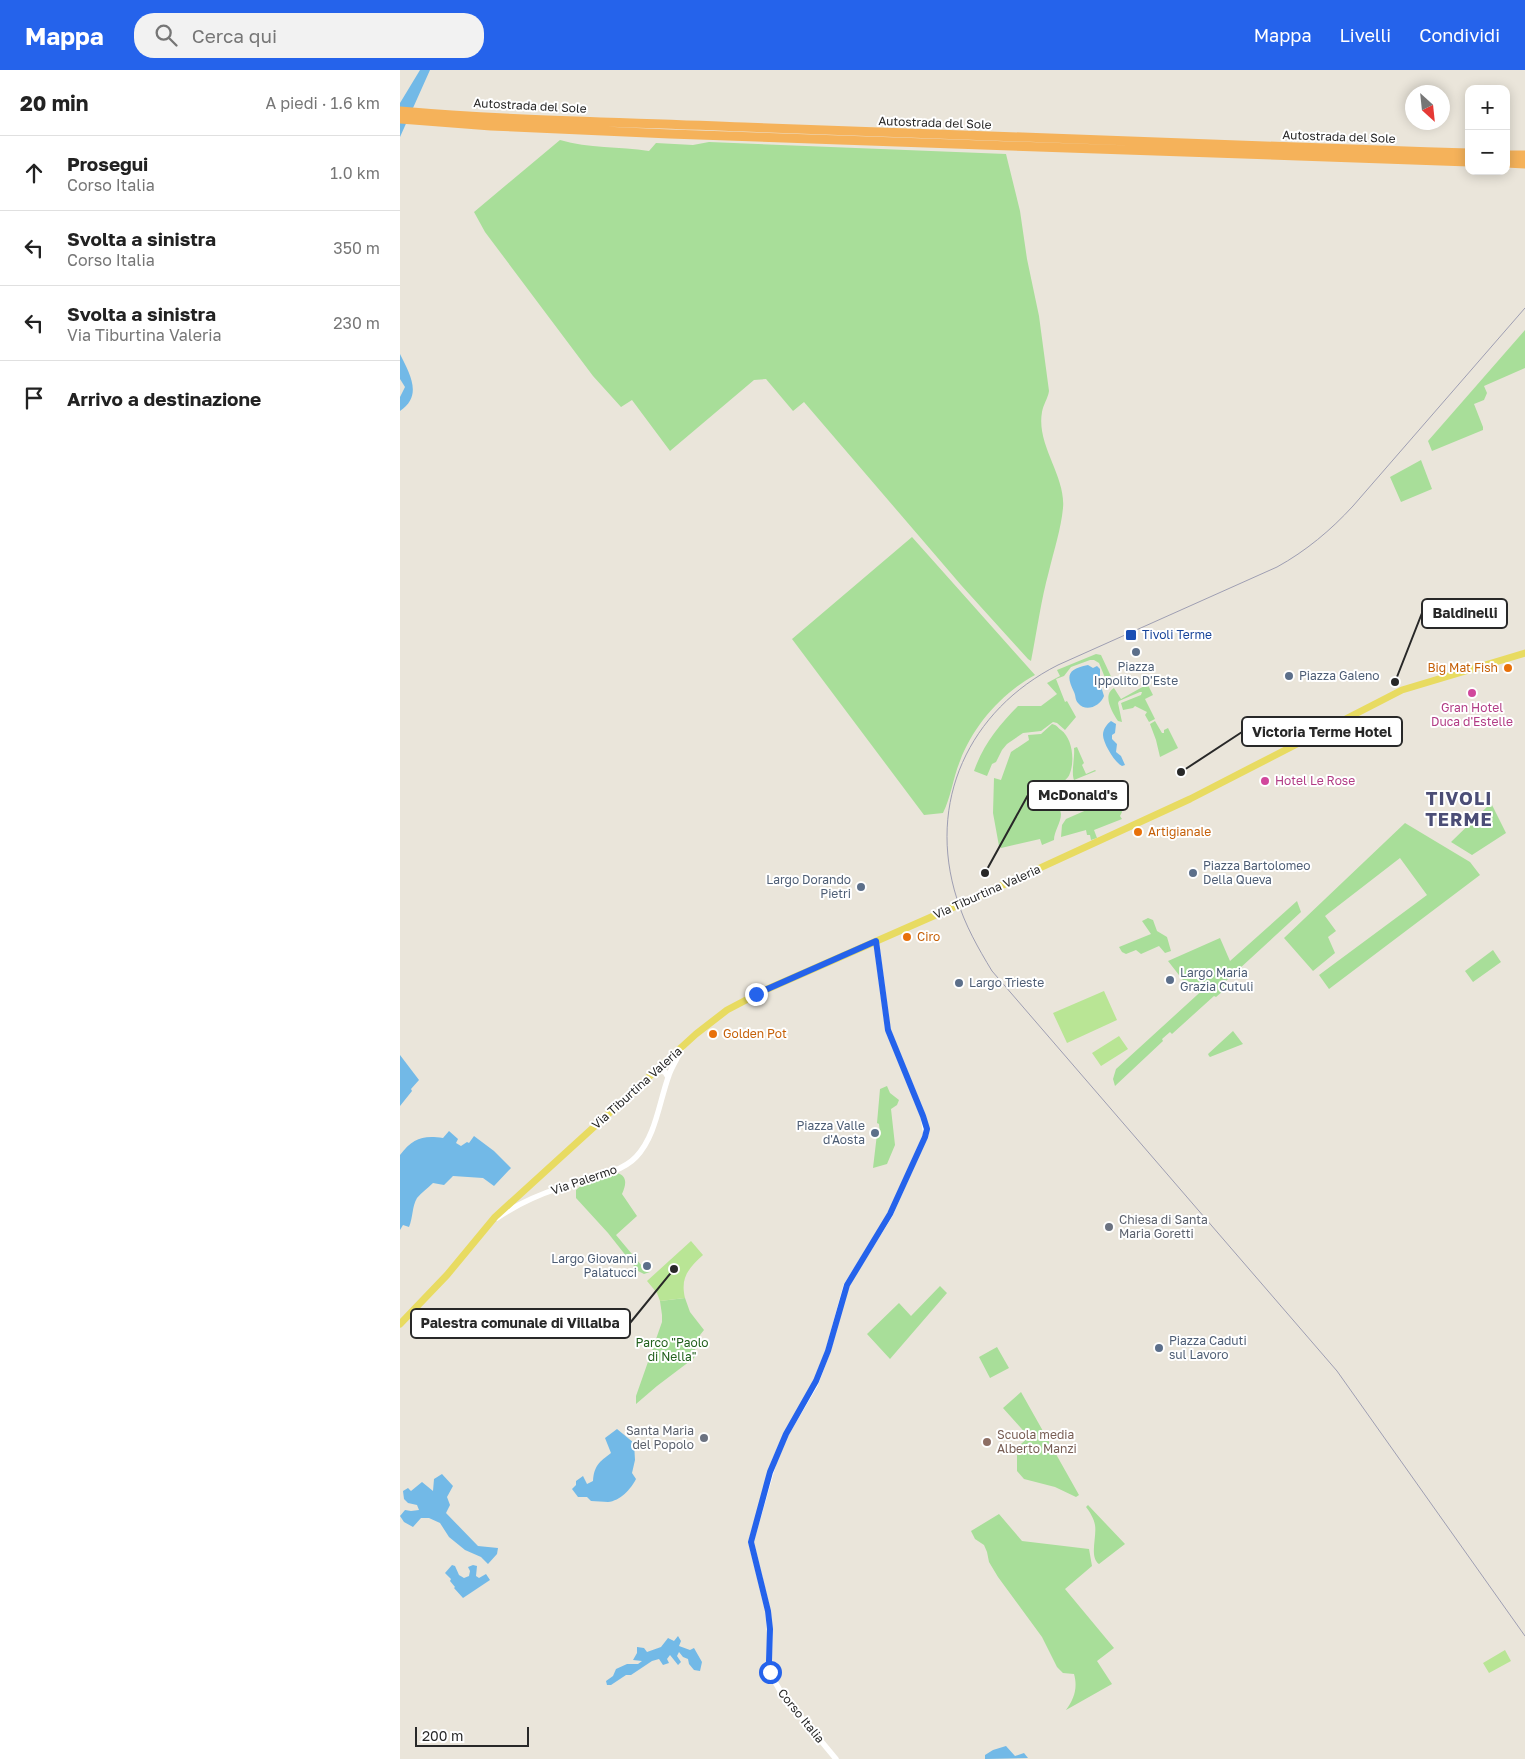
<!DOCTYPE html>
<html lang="it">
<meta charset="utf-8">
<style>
:root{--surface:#fff;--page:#f2f2f2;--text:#222;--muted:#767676;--line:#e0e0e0;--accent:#2563eb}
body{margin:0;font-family:"Golos Text",sans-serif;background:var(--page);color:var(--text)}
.controls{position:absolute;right:15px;top:15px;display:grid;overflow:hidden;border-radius:10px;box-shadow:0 2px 12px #0003}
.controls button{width:45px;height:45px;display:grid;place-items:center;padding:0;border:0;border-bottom:1px solid var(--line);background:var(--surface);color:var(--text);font:25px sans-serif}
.compass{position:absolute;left:1005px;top:15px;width:45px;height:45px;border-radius:50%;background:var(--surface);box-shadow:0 2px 12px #0003;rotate:153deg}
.scale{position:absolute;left:15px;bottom:12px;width:114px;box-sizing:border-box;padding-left:5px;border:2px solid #282828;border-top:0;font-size:14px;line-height:18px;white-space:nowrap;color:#282828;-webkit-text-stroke:4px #fff;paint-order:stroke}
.stop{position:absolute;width:15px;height:15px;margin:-11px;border:4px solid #2563eb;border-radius:50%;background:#fff}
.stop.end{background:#2563eb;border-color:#fff;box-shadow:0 1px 5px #0008}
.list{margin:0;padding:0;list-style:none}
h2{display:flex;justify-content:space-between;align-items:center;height:65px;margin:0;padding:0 20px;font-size:21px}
h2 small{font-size:16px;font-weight:400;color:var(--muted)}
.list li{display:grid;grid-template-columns:32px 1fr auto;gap:15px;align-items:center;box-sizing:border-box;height:75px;padding:0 20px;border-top:1px solid var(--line)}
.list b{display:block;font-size:19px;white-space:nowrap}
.list p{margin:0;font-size:16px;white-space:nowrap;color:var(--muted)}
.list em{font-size:16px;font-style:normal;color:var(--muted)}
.icon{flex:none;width:28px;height:28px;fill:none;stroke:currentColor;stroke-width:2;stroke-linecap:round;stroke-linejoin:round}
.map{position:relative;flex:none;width:1125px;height:1689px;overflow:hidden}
header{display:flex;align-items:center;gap:30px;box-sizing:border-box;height:70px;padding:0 25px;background:var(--accent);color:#fff}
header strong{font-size:24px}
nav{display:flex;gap:28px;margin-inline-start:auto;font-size:18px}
.search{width:350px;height:45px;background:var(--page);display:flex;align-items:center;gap:12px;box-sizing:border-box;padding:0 18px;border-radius:20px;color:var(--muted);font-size:19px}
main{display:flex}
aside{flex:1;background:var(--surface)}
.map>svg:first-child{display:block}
.green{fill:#a8de99}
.pitch{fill:#b9e595}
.water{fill:#72b9e7}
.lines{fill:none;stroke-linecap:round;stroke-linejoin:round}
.tertiary{stroke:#fff;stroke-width:5.5}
.primary{stroke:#e8db61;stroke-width:7}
.motorway{stroke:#f5b25a;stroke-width:9}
.rail{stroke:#9e9eb2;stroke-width:1}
.route{stroke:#2563eb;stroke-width:6}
.transit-dot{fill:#1a4fb4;stroke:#fff;stroke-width:2}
.service-dot{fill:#5c6f8a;stroke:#fff;stroke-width:2}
.food-dot{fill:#e8710a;stroke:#fff;stroke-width:2}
.hotel-dot{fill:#d1479c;stroke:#fff;stroke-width:2}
.worship-dot{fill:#6b7280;stroke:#fff;stroke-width:2}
.education-dot{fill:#8d6e63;stroke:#fff;stroke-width:2}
.labels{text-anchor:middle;stroke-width:4;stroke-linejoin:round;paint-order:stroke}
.street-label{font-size:12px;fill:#282828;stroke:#fff}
.transit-label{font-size:12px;fill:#164399;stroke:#fff;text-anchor:start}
.service-label{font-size:12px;fill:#4e5e75;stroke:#fff;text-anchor:start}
.food-label{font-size:12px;fill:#c56008;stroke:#fff;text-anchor:start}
.hotel-label{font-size:12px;fill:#b23c85;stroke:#fff}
.worship-label{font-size:12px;fill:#5b616d;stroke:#fff;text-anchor:start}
.park-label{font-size:12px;fill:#22601d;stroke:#fff}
.education-label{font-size:12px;fill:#785e54;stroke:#fff;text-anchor:start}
.district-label{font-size:18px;font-weight:bold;letter-spacing:1px;fill:#4b4d76;stroke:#fff}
.leader{fill:none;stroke:#282828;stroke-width:2}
.callout-dot{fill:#282828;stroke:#fff;stroke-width:2}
.callout{fill:#fff;stroke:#282828;stroke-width:2}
.callout-label{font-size:14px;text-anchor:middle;font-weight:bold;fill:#282828}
</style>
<header>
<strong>Mappa</strong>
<div class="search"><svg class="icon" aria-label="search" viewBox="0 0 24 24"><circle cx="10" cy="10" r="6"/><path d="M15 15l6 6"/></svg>Cerca qui</div>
<nav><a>Mappa</a><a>Livelli</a><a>Condividi</a></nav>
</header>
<main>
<aside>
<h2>20 min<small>A piedi · 1.6 km</small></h2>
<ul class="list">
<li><svg class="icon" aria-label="ahead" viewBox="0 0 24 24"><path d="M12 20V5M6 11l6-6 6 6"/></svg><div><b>Prosegui</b><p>Corso Italia</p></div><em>1.0 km</em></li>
<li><svg class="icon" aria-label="left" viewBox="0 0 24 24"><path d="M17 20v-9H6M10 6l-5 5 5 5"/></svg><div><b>Svolta a sinistra</b><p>Corso Italia</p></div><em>350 m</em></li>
<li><svg class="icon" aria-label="left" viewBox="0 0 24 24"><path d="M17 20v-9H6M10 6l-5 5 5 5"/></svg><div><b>Svolta a sinistra</b><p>Via Tiburtina Valeria</p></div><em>230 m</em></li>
<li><svg class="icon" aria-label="arrive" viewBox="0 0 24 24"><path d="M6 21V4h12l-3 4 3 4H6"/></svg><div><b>Arrivo a destinazione</b></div></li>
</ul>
</aside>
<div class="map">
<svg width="1125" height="1689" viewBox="0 0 1125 1689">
<rect width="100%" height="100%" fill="#eae5da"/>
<path class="green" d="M 160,70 C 189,79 219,76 249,81 L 256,73 L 293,75 L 309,72 L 606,84 L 620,141 L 627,189 L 639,246 L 649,321 C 648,328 643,335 642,342 C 636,375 666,406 663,438 C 661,459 654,480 649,501 C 641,530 637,561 631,591 L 628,589 L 561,515 L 404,332 L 393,341 L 366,309 L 354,310 L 270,381 L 232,330 L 221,337 L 193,306 L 85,162 L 74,142 Z
M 1125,260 L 1125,298 L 1084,316 L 1087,323 L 1084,330 L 1074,334 L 1083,357 L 1083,360 L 1032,381 L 1028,371 Z
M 1021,390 L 1032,419 L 1001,432 L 990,407 Z
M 512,467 L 635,605 C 602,623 573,656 560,691 C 553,708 551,727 543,743 L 524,745 L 392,569 Z
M 696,584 L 701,585 L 715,615 L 708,615 L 699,593 L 694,590 L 690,590 L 671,597 L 664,606 L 656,609 L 665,632 L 667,631 L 676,647 L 665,660 L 657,653 L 653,652 L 641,661 L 623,663 L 607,674 L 602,680 L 596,692 L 592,694 L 587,706 L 574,701 C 583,675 599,655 618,636 L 641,636 L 657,624 L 647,613 L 660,606 L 657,600 Z
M 747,613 L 753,625 L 745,629 L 755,649 L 749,652 L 745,645 L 747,642 L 735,636 L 733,638 L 723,640 L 721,633 L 741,625 L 742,622 L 740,622 L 719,631 L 718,633 L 722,652 L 718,651 C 712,642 702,625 714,618 L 721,629 L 746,615 Z
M 755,651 L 762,663 L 764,663 L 764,660 L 768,658 L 778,678 L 760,687 L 756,670 L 750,654 Z
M 652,654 C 657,655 657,657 661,660 C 672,668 675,689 670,703 C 668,711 658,713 656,721 C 653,728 660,736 661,744 C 661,753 654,761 654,770 L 642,775 L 640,769 L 601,778 L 599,776 L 593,743 L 594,708 L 601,710 L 611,682 L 629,670 L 628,665 L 641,664 Z
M 677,677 L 684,693 L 682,695 L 686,704 L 695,700 L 696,701 L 674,710 C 671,702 675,688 674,678 Z
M 709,720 L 714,729 L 717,728 L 722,742 L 720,746 L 722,749 L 694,760 L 697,768 L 691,770 L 690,765 L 687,765 L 686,760 L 661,767 L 662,755 L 666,749 L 707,731 L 703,723 Z
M 1091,733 L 1106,763 L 1072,785 L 1051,772 Z
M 1005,753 L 1070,792 L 1080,805 L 929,919 L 919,905 L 1027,825 L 1000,788 L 925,846 L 936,861 L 928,867 L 935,883 L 913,901 L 884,868 Z
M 897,831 L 901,842 L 826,911 L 823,921 L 816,927 L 814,926 L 772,964 L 770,962 L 762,969 L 763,971 L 715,1016 L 713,1009 L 716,999 L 808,915 L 786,914 L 768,891 L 820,868 L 830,891 Z
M 748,848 L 753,850 L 757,861 L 767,867 L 771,881 L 765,883 L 759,876 L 741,884 L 736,880 L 726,884 L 722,882 L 719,877 L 751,864 L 742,851 Z
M 1093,880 L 1101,892 L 1073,912 L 1065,901 Z
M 833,961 L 843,974 L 810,987 L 809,986 L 808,984 Z
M 487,1016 L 490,1023 L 499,1030 L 497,1035 L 491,1039 L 495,1075 L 487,1094 L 473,1098 L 477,1064 L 480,1064 L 479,1054 L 477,1053 L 480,1019 Z
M 217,1103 C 228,1106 226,1115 222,1124 L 237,1146 L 216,1165 L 247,1202 L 250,1202 L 244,1204 L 238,1201 L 208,1163 L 176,1128 L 176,1120 L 183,1114 Z
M 540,1216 L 547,1223 L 490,1289 L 467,1264 L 499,1233 L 511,1246 Z
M 285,1228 L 290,1242 L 304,1260 L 292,1275 L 297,1282 L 294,1288 L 257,1316 L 236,1334 L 236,1326 L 262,1252 L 262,1245 L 260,1231 Z
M 597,1277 L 609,1298 L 590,1308 L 579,1287 Z
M 621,1322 L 679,1425 L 676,1427 L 655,1417 L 624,1409 L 617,1401 L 617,1385 L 615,1379 L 629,1367 L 603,1338 Z
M 688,1435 L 725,1474 L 699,1494 C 689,1487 697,1467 695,1455 C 694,1449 690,1442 686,1437 Z
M 599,1444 L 622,1471 L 689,1479 L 692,1496 L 665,1519 L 714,1578 L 697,1591 L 712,1614 L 666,1640 C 674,1629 678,1618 674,1604 L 663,1603 L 657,1597 L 642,1567 L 598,1507 L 589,1492 L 587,1482 L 584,1475 L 575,1469 L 571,1461 Z"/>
<path class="pitch" d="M 704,921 L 717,950 L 667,973 L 653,943 Z
M 719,966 L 728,979 L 701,996 L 692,983 Z
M 291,1171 L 303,1185 C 289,1198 280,1207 285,1228 L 260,1231 L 257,1223 L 247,1211 Z
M 1105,1580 L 1111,1591 L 1089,1603 L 1083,1593 Z"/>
<path class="water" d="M 20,0 L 30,0 L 0,67 L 0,33 Z
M 0,284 C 10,304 23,326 0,341 L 0,327 L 5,317 L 0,309 Z
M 688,595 L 693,598 L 697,596 L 700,599 L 700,613 L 704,626 C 700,636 686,643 678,633 C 675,630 676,626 674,622 C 666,606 667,599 688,595 Z
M 711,651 L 716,654 L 715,663 L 712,665 L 712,669 L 717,674 L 716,682 L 721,686 L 725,695 L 722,696 C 715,693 703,673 703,665 C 703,659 707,654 711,651 Z
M 0,985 L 19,1010 L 11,1019 L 12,1021 L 0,1036 Z
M 49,1061 L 58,1069 L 56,1073 L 61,1076 L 67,1072 L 69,1073 L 74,1066 L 94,1081 L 111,1098 L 94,1116 L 83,1108 L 53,1106 L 44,1115 L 33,1113 C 28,1118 21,1123 17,1128 C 12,1136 13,1148 9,1157 L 3,1155 L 0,1160 L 0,1085 C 13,1068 23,1065 43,1068 Z
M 217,1359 L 234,1373 L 235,1390 L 232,1403 L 236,1409 C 231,1419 220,1431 208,1432 C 203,1432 197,1431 191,1431 L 187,1427 L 178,1427 L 172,1419 L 176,1415 L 176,1411 L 183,1406 L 187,1414 L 193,1411 C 194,1396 199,1392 211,1383 L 205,1368 Z
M 42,1404 L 53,1416 L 47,1427 L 50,1435 L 46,1443 L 78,1476 L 98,1478 L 97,1484 L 88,1494 L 81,1487 L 65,1480 L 49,1467 L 40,1453 L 29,1448 L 21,1448 L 13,1457 L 4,1452 L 0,1446 L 5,1440 L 11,1441 L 19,1440 L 17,1435 L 8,1433 L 4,1429 L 3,1421 L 8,1418 L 11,1421 L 22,1412 L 33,1421 L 34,1409 Z
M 52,1495 L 55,1496 L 59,1505 L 64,1508 L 69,1506 L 70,1501 L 68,1497 L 73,1495 L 77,1496 L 76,1506 L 79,1508 L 86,1504 L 90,1510 L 63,1528 L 54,1518 L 55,1517 L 50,1511 L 51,1509 L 45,1503 Z
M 278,1566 L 281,1571 L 279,1576 L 290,1580 L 294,1578 L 302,1592 L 300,1601 L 294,1600 L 289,1594 L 288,1589 L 283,1587 L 279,1582 L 277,1586 L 281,1592 L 278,1595 L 270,1585 L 267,1589 L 269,1593 L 263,1595 L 259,1589 L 252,1591 L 231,1605 L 226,1605 L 211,1615 L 207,1615 L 206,1611 L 213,1606 L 216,1599 L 227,1594 L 238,1594 L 242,1591 L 233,1590 L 237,1583 L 237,1577 L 244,1578 L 247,1582 L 261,1577 L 268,1568 L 274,1571 Z
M 606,1676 L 615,1686 L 624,1683 L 628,1688 L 585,1689 L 585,1685 L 593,1680 Z"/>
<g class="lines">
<path class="tertiary" d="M 258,1000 L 265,1002 L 268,1007
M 97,1148 C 116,1135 138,1125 159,1118 C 182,1109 219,1105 236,1087 C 256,1066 259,1032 269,1005 C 272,996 278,988 282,978
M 436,1689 L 382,1624 L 371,1605 L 369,1591 L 370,1566 L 368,1541 L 351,1472 L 374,1392 L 386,1364 L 415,1315 L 428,1281 L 446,1216 L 490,1145 L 526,1064 L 523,1046 L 488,960 L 476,871"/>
<path class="primary" d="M 0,1254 L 47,1205 L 95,1147 L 296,964 L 327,940 L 363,921 L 579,826 L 790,729 L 1002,620 L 1125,583"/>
<path class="motorway" d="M 0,41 C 114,51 229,52 344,57 C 585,67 827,76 1069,83
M 0,49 L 91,56 L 270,64 L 1069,92
M 1106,85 L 1125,85
M 1106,93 L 1125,94"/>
<path class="rail" d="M 1125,238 L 953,436 C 931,460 906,481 877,497 L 658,595 C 569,640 526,732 557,829 C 565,855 578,878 592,901 L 937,1301 L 1125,1566"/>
</g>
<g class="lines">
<path class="route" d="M 356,924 L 476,871 L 488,960 L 523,1046 L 527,1059 L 525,1067 L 490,1144 L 447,1215 L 428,1281 L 416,1311 L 386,1364 L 370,1402 L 351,1472 L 368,1541 L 370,1559 L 369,1591 L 370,1602"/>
</g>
<rect class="transit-dot" x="725" y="559" width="12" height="12" rx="2.5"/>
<g class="service-dot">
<circle cx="736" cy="582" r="5"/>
<circle cx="889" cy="606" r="5"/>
<circle cx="793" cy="803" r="5"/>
<circle cx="461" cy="817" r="5"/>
<circle cx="770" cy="910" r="5"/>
<circle cx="559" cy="913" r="5"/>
<circle cx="475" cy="1063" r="5"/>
<circle cx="247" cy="1196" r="5"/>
<circle cx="759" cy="1278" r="5"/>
</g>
<g class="food-dot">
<circle cx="1108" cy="598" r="5"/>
<circle cx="738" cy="762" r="5"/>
<circle cx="507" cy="867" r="5"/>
<circle cx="313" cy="964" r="5"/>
</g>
<g class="hotel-dot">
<circle cx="1072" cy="623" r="5"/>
<circle cx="865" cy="711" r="5"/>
</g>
<g class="worship-dot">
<circle cx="709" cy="1157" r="5"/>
<circle cx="304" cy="1368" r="5"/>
</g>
<circle class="education-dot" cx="587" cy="1372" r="5"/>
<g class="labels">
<g class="street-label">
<text transform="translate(130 36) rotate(3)" y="4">Autostrada del Sole</text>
<text transform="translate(535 53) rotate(2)" y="4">Autostrada del Sole</text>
<text transform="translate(939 67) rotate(2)" y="4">Autostrada del Sole</text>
<text transform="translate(587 822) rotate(-24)" y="4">Via Tiburtina Valeria</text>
<text transform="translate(237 1018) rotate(-42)" y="4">Via Tiburtina Valeria</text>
<text transform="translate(184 1110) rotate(-19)" y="4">Via Palermo</text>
<text transform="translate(401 1646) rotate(51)" y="4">Corso Italia</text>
</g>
<g class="transit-label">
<text x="742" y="569">Tivoli Terme</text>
</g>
<g class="service-label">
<text x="736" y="601" text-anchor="middle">Piazza<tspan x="736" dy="14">Ippolito D'Este</tspan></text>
<text x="899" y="610">Piazza Galeno</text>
<text x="803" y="800">Piazza Bartolomeo<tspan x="803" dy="14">Della Queva</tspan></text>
<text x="451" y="814" text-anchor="end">Largo Dorando<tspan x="451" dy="14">Pietri</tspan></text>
<text x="780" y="907">Largo Maria<tspan x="780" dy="14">Grazia Cutuli</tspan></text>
<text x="569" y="917">Largo Trieste</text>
<text x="465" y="1060" text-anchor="end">Piazza Valle<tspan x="465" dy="14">d'Aosta</tspan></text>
<text x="237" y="1193" text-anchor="end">Largo Giovanni<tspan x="237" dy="14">Palatucci</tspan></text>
<text x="769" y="1275">Piazza Caduti<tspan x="769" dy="14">sul Lavoro</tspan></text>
</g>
<g class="food-label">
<text x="1098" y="602" text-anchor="end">Big Mat Fish</text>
<text x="748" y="766">Artigianale</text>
<text x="517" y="871">Ciro</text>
<text x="323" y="968">Golden Pot</text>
</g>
<g class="hotel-label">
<text x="1072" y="642">Gran Hotel<tspan x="1072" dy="14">Duca d'Estelle</tspan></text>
<text x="875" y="715" text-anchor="start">Hotel Le Rose</text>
</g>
<g class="worship-label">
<text x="719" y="1154">Chiesa di Santa<tspan x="719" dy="14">Maria Goretti</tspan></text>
<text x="294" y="1365" text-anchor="end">Santa Maria<tspan x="294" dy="14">del Popolo</tspan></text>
</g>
<g class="park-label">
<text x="272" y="1277">Parco "Paolo<tspan x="272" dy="14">di Nella"</tspan></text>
</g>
<g class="education-label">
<text x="597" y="1369">Scuola media<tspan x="597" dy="14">Alberto Manzi</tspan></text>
</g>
<g class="district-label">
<text x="1059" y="735">TIVOLI<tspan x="1059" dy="21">TERME</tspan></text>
</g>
</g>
<path class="leader" d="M995 612L1022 543M781 702L842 662M585 803L628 725M274 1199L230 1253"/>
<g class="callout-dot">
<circle cx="995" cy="612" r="5"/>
<circle cx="781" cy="702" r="5"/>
<circle cx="585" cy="803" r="5"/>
<circle cx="274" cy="1199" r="5"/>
</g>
<g class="callout">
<rect x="1022" y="529" width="85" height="29" rx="5"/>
<rect x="842" y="647" width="160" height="29" rx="5"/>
<rect x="628" y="711" width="100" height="29" rx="5"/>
<rect x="11" y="1239" width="219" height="29" rx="5"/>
</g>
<g class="callout-label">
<text x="1065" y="548">Baldinelli</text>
<text x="922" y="667">Victoria Terme Hotel</text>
<text x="678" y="730">McDonald's</text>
<text x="120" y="1258">Palestra comunale di Villalba</text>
</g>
</svg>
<div class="controls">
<button>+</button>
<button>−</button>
</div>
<svg class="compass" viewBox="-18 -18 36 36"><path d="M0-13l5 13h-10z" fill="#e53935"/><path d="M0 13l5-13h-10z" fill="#767676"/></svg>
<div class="scale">200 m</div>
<div class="stop" style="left:370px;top:1602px"></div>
<div class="stop end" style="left:356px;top:924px"></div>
</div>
</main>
